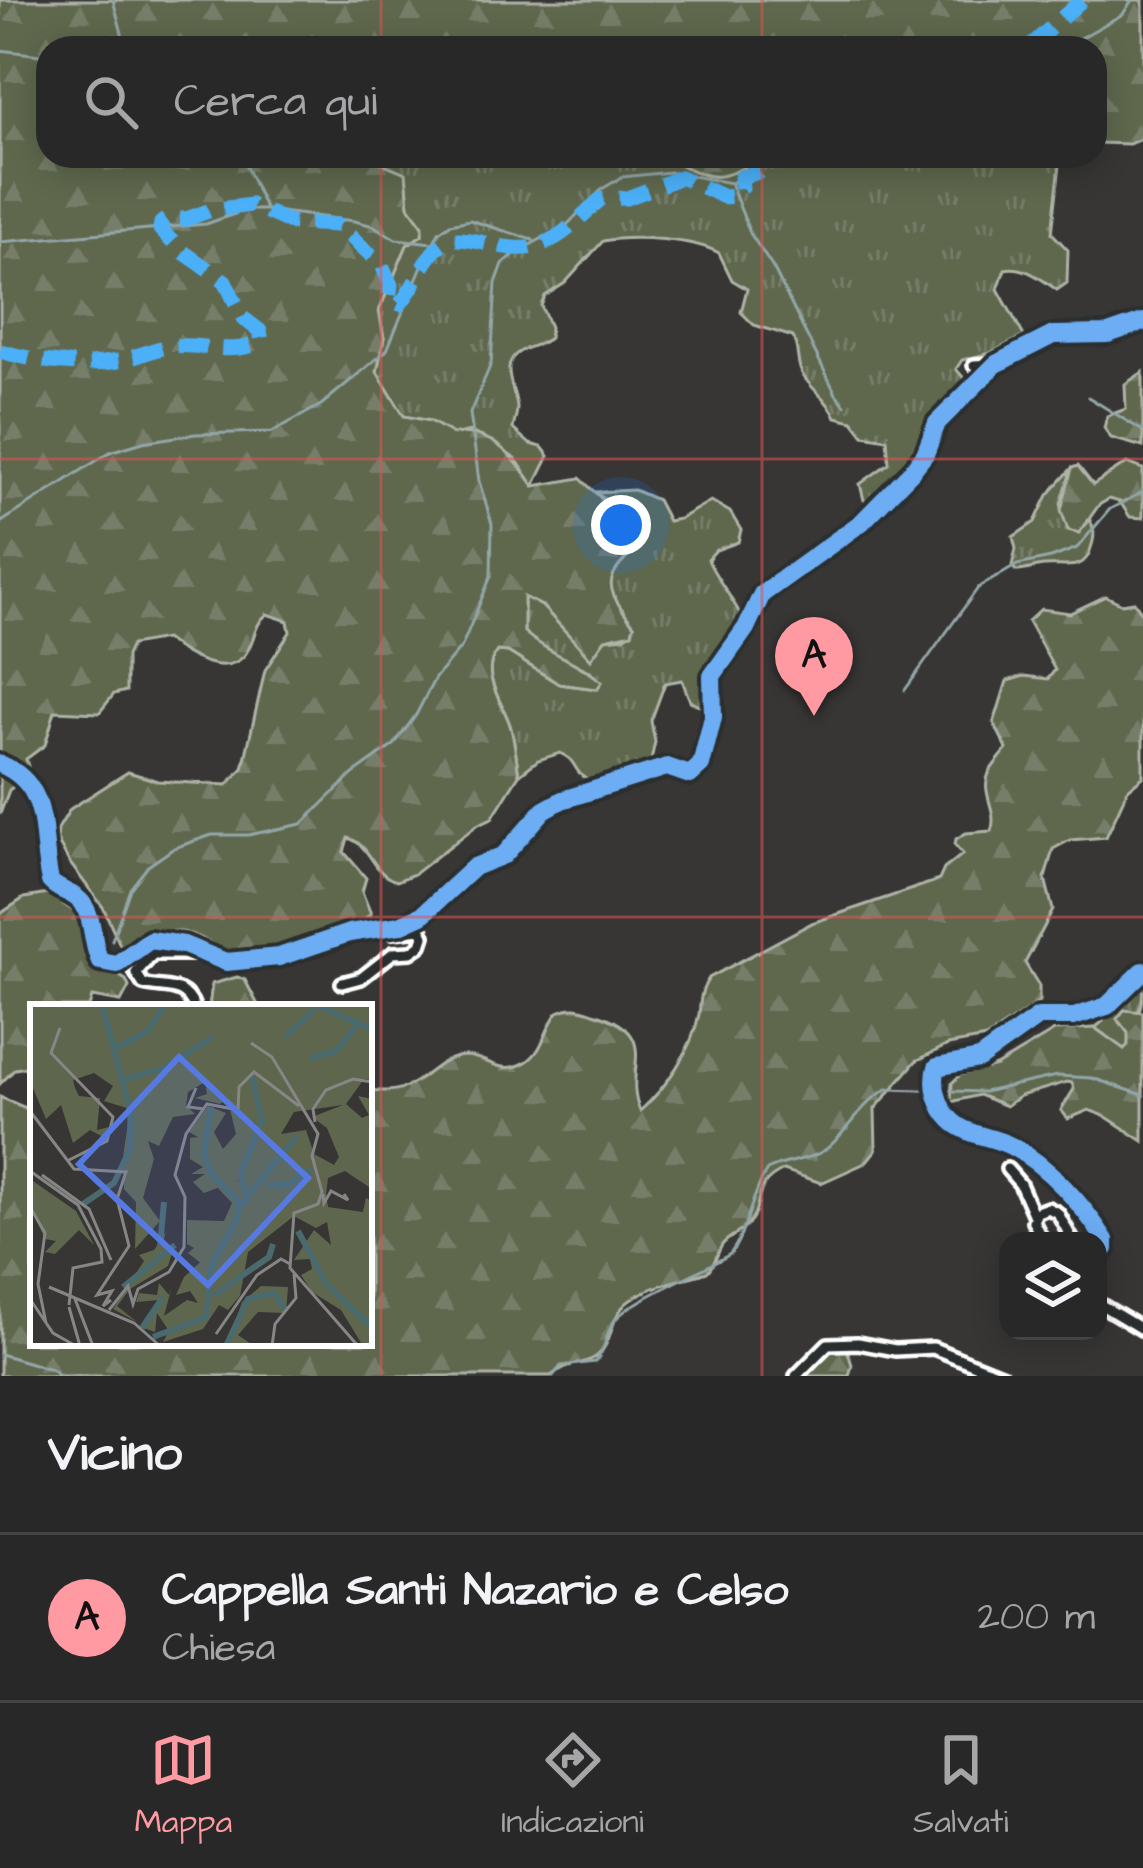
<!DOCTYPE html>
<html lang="it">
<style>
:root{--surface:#292828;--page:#313030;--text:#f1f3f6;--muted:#a5a6a8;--line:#454445;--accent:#ff9aa2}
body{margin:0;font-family:"Architects Daughter",sans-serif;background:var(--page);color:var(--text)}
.controls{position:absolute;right:36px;bottom:36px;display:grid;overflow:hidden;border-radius:24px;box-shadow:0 6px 30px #0003}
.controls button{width:108px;height:108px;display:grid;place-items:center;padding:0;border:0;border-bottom:3px solid var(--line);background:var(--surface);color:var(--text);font:60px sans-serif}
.you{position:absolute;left:621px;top:525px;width:42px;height:42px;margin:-30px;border:9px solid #fff;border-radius:50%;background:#1a73e8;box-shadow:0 0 0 18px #1a73e833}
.badge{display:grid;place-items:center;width:78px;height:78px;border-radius:50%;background:var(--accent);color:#111;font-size:39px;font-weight:700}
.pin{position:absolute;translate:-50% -99px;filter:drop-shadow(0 3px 6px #0008)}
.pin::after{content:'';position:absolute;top:63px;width:42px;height:36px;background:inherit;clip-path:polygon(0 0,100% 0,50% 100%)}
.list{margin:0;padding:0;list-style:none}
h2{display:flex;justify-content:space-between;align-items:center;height:156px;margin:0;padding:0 48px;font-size:51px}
h2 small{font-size:39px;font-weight:400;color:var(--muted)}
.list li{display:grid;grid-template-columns:78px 1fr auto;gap:36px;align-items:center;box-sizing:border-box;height:168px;padding:0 48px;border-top:3px solid var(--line)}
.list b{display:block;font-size:45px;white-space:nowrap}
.list p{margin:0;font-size:39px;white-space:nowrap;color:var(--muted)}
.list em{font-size:39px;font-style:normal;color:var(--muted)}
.icon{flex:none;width:66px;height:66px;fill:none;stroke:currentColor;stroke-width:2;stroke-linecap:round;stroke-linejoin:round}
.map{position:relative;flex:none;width:1143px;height:1376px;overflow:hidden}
.search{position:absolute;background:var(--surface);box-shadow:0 6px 30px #0003;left:36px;right:36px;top:36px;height:132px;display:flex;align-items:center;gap:30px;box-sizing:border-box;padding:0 42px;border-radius:36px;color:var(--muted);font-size:45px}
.sheet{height:324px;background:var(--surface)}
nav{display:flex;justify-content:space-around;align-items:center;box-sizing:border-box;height:168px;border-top:3px solid var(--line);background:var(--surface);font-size:33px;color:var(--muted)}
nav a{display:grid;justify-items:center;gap:6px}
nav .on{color:var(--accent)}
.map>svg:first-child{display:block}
.grass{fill:url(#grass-tufts);stroke:#aeb3a6;stroke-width:3}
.forest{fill:url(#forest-firs);stroke:#aeb3a6;stroke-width:3}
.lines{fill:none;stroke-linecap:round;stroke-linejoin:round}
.stream{stroke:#93a6a8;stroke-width:3}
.street-casing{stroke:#fff;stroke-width:18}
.street{stroke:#2a2d2e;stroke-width:9}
.quiet{stroke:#4cb0f7;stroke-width:15;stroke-dasharray:30 15;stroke-linecap:butt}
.cycleway-casing{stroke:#2a2d2e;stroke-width:26}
.cycleway{stroke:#6dadf4;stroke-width:18}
.grid{fill:none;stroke:#de5353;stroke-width:3;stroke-opacity:0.55}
.inset-river{fill:none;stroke:#4b6a6e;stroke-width:6}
.inset-road{fill:none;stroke:#878686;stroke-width:3}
.view{fill:#567ae2;fill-opacity:0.15;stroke:#567ae2;stroke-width:6}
.inset-edge{fill:none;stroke:#fff;stroke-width:6}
</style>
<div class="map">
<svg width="1143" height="1376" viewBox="0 0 1143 1376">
<defs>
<pattern id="grass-tufts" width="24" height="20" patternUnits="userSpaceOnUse" patternTransform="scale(3)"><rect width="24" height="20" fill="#5e674e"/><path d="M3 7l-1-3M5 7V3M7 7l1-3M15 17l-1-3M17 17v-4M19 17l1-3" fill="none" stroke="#767e69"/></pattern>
<pattern id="forest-firs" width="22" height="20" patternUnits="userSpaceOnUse" patternTransform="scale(3)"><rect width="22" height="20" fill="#5e674e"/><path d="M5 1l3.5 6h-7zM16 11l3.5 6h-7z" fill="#767e69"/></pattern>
</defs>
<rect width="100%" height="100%" fill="#373635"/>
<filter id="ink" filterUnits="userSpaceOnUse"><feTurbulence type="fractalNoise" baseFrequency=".00833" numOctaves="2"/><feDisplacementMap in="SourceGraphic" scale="24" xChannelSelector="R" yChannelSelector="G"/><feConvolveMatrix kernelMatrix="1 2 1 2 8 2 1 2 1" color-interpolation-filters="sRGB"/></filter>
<g filter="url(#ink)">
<path class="grass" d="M 365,156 L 662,156 C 714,180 713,185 764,156 L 1061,156 L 1052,233 L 1068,250 L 1067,283 L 1057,290 C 1041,279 1025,265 1005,269 L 998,289 L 1024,336 L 990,353 L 962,360 L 956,369 L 968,383 L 923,428 L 918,450 L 904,475 L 869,503 L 864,500 L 860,484 L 889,463 L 887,439 L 864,435 L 853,421 L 836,417 C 826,397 815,393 804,377 C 795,364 800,351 793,337 L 754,325 L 741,312 L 747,289 L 732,280 L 719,253 C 694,239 632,235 603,241 L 565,283 L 545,296 L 541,306 L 550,327 L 549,338 C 539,346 531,345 521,351 C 497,363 516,390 517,408 C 517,415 514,422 513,429 L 530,444 L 542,447 L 549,456 L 534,486 L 516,459 L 470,431 L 453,435 L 430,421 L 404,416 L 377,372 L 384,338 L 379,311 L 407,245 L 422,235 L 409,207 L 406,174 Z
M 1072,468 L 1061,504 L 1079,532 L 1090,520 C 1095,531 1095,536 1091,548 C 1085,573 1065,564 1044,566 C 1034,567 1026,571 1016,571 L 1012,566 L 1016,549 L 1013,537 L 1035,522 L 1048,495 Z
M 634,490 L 657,500 L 668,521 L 679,519 L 711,501 L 730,512 L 741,530 L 738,542 L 716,550 L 708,559 C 711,571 734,600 741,616 L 708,668 L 704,703 L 700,706 L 690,701 L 682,680 L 665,683 L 651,721 L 655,742 L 650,765 C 631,772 598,793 581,775 C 572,765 574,759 560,753 L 538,760 L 519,775 C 516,758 515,741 510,725 C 502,701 479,673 497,651 L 508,652 L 559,684 L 597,689 L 590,671 L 543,649 L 524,632 L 524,596 L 542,606 L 591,658 L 605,639 L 625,637 L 634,625 L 613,599 L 609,583 L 611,574 L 623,561 L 635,510 L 623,510 L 594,492 Z
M 1143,987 C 1143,1017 1128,1021 1128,1046 L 1123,1049 L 1095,1028 Z"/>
<path class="forest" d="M 0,0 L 1143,0 L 1143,138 L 1129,144 L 1095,143 L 1095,48 L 48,48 L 48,156 L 365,156 L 406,173 L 409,207 L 423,226 L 422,235 L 407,245 L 379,311 L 384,338 L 377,372 L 404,416 L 430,421 L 453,434 C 491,428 514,457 534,486 L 580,478 L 604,501 L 635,510 L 643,526 L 642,544 C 603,578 602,585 634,625 L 632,633 L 605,639 L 591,659 L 542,606 L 524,597 L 524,632 C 548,654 579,661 602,682 L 597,689 L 559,684 L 508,652 L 497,651 C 479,674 502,701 510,725 C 515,741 516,758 519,775 L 492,818 L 477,825 L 414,874 L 397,881 C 372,875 372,845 348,838 L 344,852 L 366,878 L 362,892 L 371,914 C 340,937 266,958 227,950 C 215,947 205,939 193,935 C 167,925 145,937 121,947 L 103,907 L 69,862 L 57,840 L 58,829 L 70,809 L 128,772 L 158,781 L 227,785 L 243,768 L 265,670 L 290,632 L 288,621 L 267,614 C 253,625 255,643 244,656 C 222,679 183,653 165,639 L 131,645 L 126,656 L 126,691 L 114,694 L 99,713 L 55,711 L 45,745 L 26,759 L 30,774 L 9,790 L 0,814 Z
M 662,156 L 764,156 C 713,186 714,180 662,156 Z
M 1143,372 L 1143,447 L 1111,438 L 1104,428 L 1107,416 L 1126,409 L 1125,384 Z
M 1127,463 L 1143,469 L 1143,518 L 1130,517 L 1120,502 L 1109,499 L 1099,505 L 1079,533 L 1068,530 L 1061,510 L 1072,468 L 1078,466 L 1093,485 Z
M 1106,596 L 1122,604 L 1134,602 L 1143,615 L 1143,777 L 1128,789 L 1106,837 L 1070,840 L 1053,849 L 1045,878 L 1053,910 L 1025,963 L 1039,986 L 1039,1002 L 986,1038 L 948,1045 L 916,1061 L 875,1109 L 876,1150 L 865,1163 L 821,1183 L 784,1170 C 749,1186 766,1204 747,1226 C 740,1233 728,1237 722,1245 C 716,1255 716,1263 707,1272 C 681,1281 639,1286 621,1309 C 610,1323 611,1348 594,1358 C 578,1367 567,1362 551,1376 L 0,1376 L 0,1097 L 33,1111 L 33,1343 L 369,1343 L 369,1090 C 424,1098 427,1058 465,1056 C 484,1056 499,1074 520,1065 C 544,1056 544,1028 558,1012 C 572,1005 580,1008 594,1013 C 665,1035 621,1068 640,1111 C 666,1088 692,1050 699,1014 C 701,998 700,992 709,978 L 812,923 L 939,880 L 944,869 L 963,854 L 955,845 L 956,839 L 966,833 L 991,831 C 999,811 980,794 989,773 C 993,765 1002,756 1007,749 L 994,723 L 1007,681 L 1024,676 L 1048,679 L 1055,670 L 1028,621 L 1041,609 L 1070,613 Z
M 48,894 L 83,917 L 96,962 L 126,980 L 129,987 L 121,1002 L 92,997 L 89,1007 L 33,1007 L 33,1066 L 15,1069 L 0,1084 L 0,914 L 24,898 Z
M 237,977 L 245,980 L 259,1007 L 209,1007 L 212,984 Z
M 1124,1010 L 1143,1012 L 1143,1141 L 1105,1116 L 1089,1110 L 1068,1119 L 1061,1110 L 1074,1089 L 1072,1083 L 1067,1082 L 1020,1096 L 1006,1106 L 979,1095 L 951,1102 L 952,1083 L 960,1075 L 996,1066 L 1056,1030 L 1095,1028 L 1124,1049 L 1128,1045 L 1128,1033 L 1117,1019 Z
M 847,1349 L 852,1365 L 849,1376 L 804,1376 L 830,1350 Z"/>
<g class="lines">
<path class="stream" d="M 113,0 L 126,48
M 1063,48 L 1123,14 L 1132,0
M 0,50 L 48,56
M 241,156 L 265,208
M 731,185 L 750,233 L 773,268 L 836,394 L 845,405
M 0,242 L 206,224 L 246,210 L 265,210 L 354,221 L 374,226 L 396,239 L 433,243
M 1088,397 L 1143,431
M 0,523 L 110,452 L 143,442 L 195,434 L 272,432 L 321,405 L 387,350 L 421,268 L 439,232 L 450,224 L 470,220 L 533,240
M 905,690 L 978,588 L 1017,565 L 1051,558 L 1077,548 L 1110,509 L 1143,492
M 112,940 L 130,889 L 148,866 L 174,848 L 212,835 L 248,835 L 302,824 L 352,775 L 394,745 L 416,715 L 435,678 L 462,646 L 491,576 L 492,524 L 479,481 L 470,413 L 491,364 L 496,283 L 503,264 L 517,252 L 567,225 L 602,189 L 622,177 L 670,172 L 731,183 L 763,166 L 803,156
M 0,1354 L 51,1369 L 61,1376
M 553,1376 L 561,1366 L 595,1362 C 607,1349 605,1333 615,1320 C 632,1299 704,1271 730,1254 C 746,1235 751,1195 767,1170 C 788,1159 813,1162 831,1145 C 851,1126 862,1103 887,1089 L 984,1092 L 1057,1076 L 1092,1078 L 1143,1095"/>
<g class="street-casing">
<path id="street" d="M 974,365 L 996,364
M 0,764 C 53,786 39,835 50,881 C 59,892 73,891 82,903 C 95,920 91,943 100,961 L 117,964 L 150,940 L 184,945 L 226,962 L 279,957 L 349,933 L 400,925 L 422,915 L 474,867 L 504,855 L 544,810 L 562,800 L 667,767 L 690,775 L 701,765 L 713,717 L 712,676 L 746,628 L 762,594 L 862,522 L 911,472 L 925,454 L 937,423 L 996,364 L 1053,335 L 1108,334 L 1143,322
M 342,983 L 361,978 L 393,953 L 411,952 L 421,945 L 424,936 L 421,929 L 392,932
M 194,1007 C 184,982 163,990 143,984 L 136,973 L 153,954 L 196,954
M 1007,1169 L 1020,1184 L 1034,1216
M 1043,1241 L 1033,1221 L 1037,1212 L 1048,1208 L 1058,1213 L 1073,1241
M 1098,1256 L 1105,1249 L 1105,1240 C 1084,1206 1048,1165 1011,1146 C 992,1136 967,1136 951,1120 C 937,1106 932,1084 937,1067 L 979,1059 L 1038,1017 L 1074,1017 L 1107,1006 L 1143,971
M 1098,1303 L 1143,1330
M 796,1376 L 828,1344 L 858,1343 L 895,1350 L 933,1348 L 1003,1376"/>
</g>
<use href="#street" class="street"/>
<path class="quiet" d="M 1028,48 L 1082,0
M 0,351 C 40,362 77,368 118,361 C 137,358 153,348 172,346 C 205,343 231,357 262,341 L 260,331 L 243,318 L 225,281 L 179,249 L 160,229 L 161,223 L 168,218 L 186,219 L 211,210 L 251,205 L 291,223 L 338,225 L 382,265 L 391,285 L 389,299 L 400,304 C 416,287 423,257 443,243 C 461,230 504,254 533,247 C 564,239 578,218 601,199 L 627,198 L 681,177 L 724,197 L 734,196 L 742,188 L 741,177 L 759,172 L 783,156"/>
<g class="cycleway-casing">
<path id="cycleway" d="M 0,764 C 53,786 39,835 50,881 C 59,892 73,891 82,903 C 95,920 91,943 100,961 L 117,964 L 150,940 L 184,945 L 226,962 L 279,957 L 349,933 L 400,925 L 422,915 L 474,867 L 504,855 L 544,810 L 562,800 L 667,767 L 690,775 L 701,765 L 713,717 L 712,676 L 746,628 L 762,594 L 862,522 L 911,472 L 925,454 L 937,423 L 996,364 L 1053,335 L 1108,334 L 1143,322
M 1098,1256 L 1105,1249 L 1105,1240 C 1084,1206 1048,1165 1011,1146 C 992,1136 967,1136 951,1120 C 937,1106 932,1084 937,1067 L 979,1059 L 1038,1017 L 1074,1017 L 1107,1006 L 1143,971"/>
</g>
<use href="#cycleway" class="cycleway"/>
</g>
</g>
<path class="grid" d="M 381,0 L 381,48M 762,0 L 762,48M 381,156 L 381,1376M 762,156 L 762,1376M 0,459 L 1143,459M 0,917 L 1143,917"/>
<g transform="translate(30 1004)">
<rect width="342" height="342" fill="#373635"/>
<path d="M 210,176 L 236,198 L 232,206 L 172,260 L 158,249 L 164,244 L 157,240 L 157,216 L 194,217 L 202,199 L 185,181 Z" fill="#5e674e"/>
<path d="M 0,0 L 342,0 L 342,76 L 334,75 L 316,100 L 332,114 L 339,111 L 328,92 L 342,95 L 342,185 L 315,167 L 298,174 L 296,190 L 298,203 L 333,208 L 336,194 L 342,197 L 342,342 L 333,342 L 311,306 L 282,288 L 271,271 L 282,265 L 280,255 L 264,256 L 284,226 L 301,241 L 297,218 L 286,224 L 264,212 L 218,248 L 210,292 L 198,306 L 189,301 L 173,325 L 133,338 L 139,327 L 127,309 L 125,328 L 111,323 L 129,296 L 106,298 L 109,289 L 127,291 L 129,279 L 139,291 L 142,282 L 134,312 L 157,296 L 168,299 L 160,287 L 146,291 L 154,273 L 236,198 L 219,193 L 208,176 L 174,189 L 163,178 L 175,170 L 161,170 L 173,163 L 160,155 L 160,134 L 168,133 L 159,128 L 178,102 L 196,109 L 184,128 L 193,145 L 206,130 L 197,93 L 190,100 L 165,94 L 177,90 L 175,78 L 158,88 L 156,101 L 165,110 L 143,113 L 129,142 L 118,137 L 124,155 L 113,194 L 130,217 L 105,245 L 106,198 L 94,185 L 93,153 L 100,105 L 74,97 L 83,82 L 64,69 L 43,76 L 45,84 L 49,92 L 70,94 L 67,126 L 79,123 L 77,135 L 60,126 L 43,139 L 31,101 L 16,115 L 0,77 ZM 313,101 L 282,113 L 297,124 L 309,153 L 304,161 L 284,150 L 276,126 L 251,130 L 264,108 ZM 0,175 L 46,207 L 64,241 L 49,226 L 25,250 L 15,248 L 26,237 L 15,235 L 0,202 ZM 136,228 L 132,241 L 143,246 L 138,262 L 100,285 L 87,302 L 107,318 L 83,305 L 114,257 L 109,251 L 124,246 ZM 258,283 L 256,309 L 228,308 L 208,331 L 224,342 L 197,342 L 212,298 L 231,282 Z" fill="#5e674e" fill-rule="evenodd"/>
<path class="inset-river" d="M 283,0 L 342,25M 255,33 L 284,6M 86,44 L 118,27 L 135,0M 280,54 L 306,47 L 328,20M 91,76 L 132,65 L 183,33M 238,181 L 258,181 L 282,165M 217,193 L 267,132M 53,200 L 84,179 L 101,143 L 100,106 L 72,0M 208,203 L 217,196 L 211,168 L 232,117 L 222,72M 268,227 L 297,281 L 342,323M 130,242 L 134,198M 93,283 L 145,241M 184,291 L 239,253 L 243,240M 112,324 L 133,293M 123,333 L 176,313 L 182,260 L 207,215 L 209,198 L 181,169 L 174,150 L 181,103M 196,342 L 218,295 L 244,289 L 255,305"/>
<path class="inset-road" d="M 30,24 L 21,49 L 83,113 L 77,137 L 39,156M 221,39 L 242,53 L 288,130 L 282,152 L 292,188 L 288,200 L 264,209 L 260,264 L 328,342M 166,84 L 158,103 L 175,105M 0,107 L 44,165 L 96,168 L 87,195 L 99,242 L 67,291 L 82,287 L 73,302 L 81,296M 285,118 L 283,105 L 296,86 L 323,75 L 342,78M 0,167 L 48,201 L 71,245 L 72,258 L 43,264 L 39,301M 12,171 L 59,205 L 81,256M 293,190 L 294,199 L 301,187 L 318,196 L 314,190M 0,203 L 15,229 L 8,280 L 16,319M 19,283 L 104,319 L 130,342M 0,295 L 23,329 L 46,342M 45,295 L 63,342M 39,303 L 50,342M 79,306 L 98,282 L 103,300 L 108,285 L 139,268 L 154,243 L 155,193 L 145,171 L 156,130 L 177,100 L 208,106 L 209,83 L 224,68 L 269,102M 186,330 L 227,271 L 251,255 L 260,260M 242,342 L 245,320 L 266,294 L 264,270"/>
<path class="view" d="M 149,53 L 278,174 L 178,281 L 49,160 Z"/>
<rect width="342" height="342" class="inset-edge"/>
</g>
</svg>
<div class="controls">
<button><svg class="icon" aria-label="layers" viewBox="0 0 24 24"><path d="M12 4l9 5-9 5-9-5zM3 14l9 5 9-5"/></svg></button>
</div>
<div class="you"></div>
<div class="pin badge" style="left:814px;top:716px">A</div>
<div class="search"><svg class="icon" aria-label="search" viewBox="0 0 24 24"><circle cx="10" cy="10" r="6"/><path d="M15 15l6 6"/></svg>Cerca qui</div>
</div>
<section class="sheet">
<h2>Vicino<small></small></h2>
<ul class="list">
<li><span class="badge">A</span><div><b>Cappella Santi Nazario e Celso</b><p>Chiesa</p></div><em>200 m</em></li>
</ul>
</section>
<nav>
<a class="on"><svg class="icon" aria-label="map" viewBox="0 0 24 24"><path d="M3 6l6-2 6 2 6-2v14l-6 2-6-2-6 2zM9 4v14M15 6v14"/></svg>Mappa</a>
<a><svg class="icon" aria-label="directions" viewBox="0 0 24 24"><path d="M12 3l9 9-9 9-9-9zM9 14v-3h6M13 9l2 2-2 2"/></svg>Indicazioni</a>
<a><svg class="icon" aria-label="saved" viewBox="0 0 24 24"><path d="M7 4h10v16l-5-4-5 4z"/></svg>Salvati</a>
</nav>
